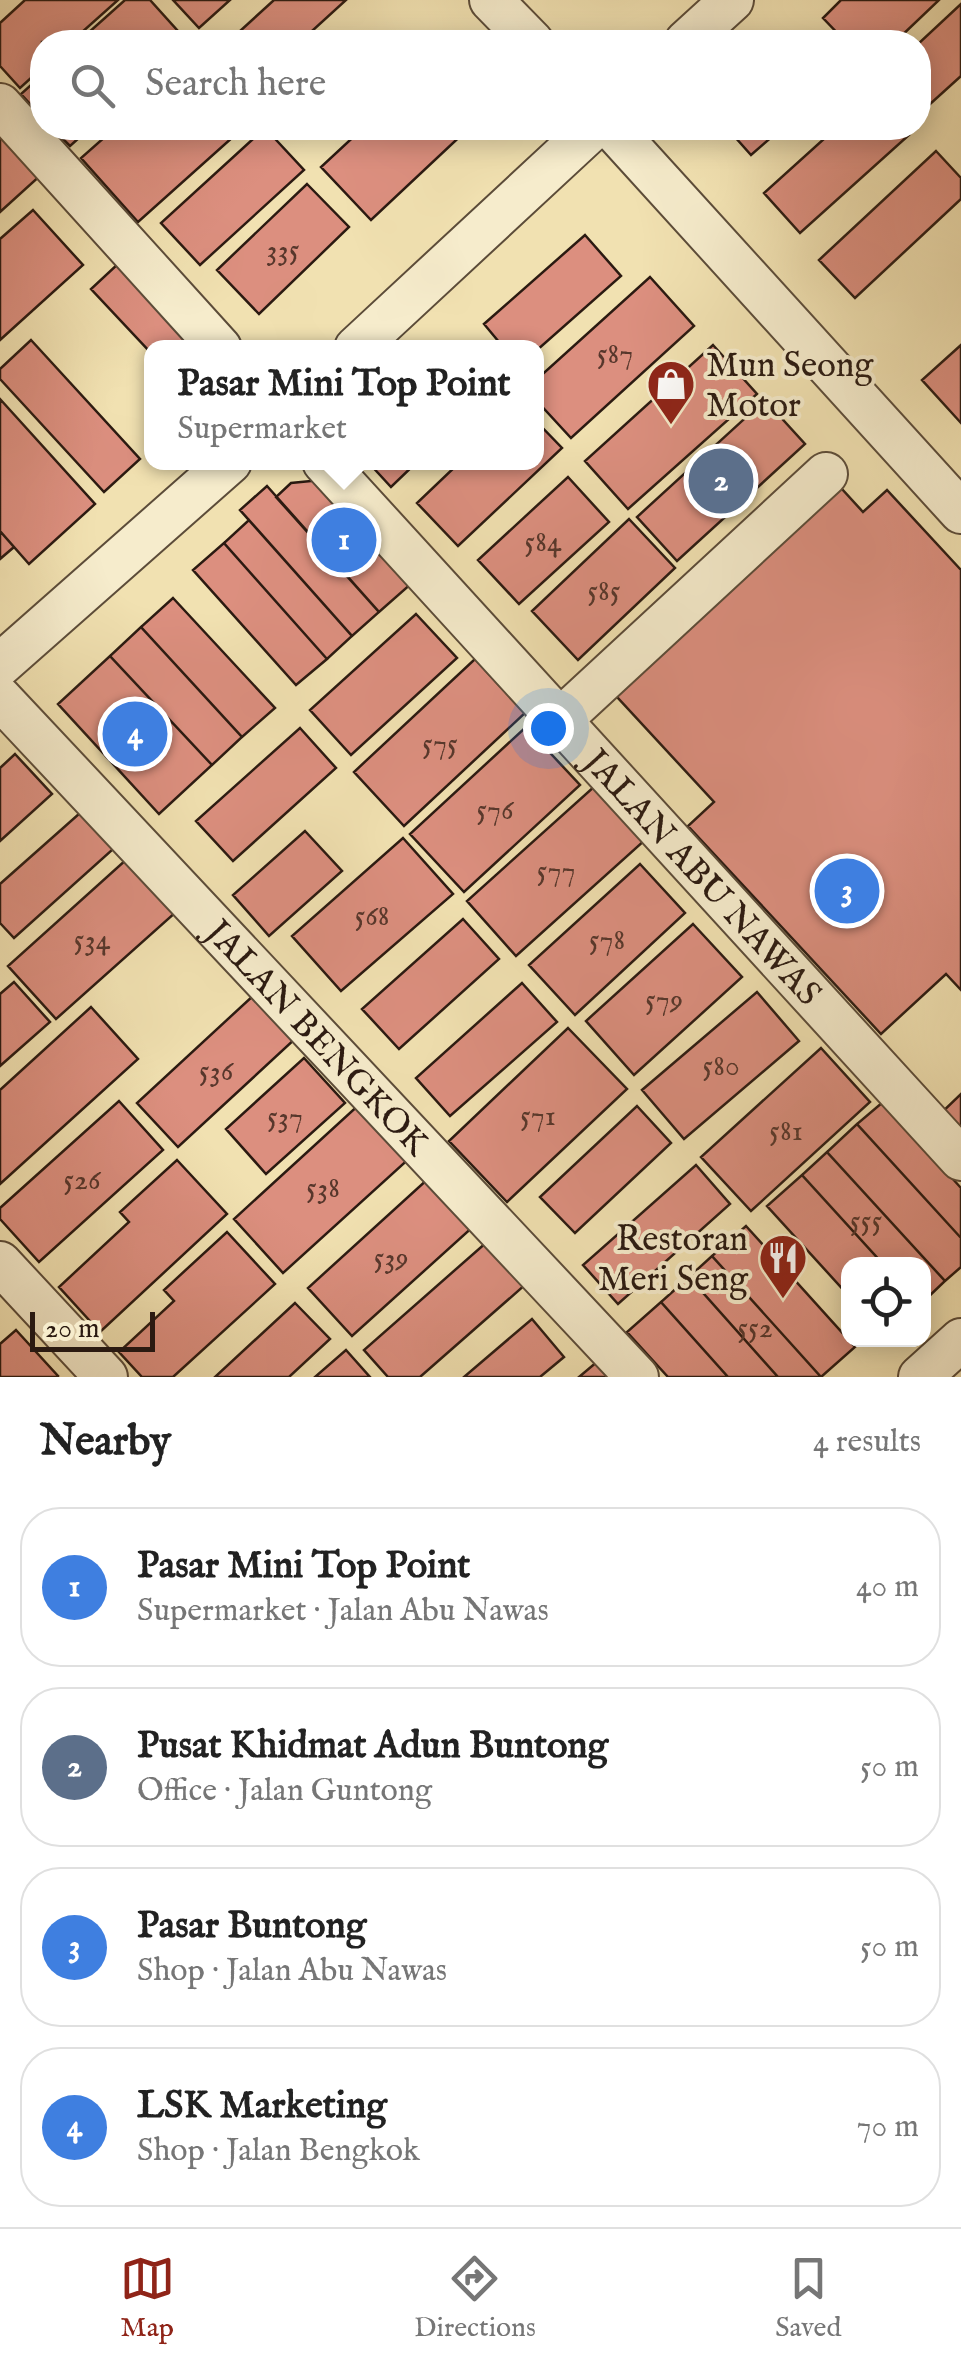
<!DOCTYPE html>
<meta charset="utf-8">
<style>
:root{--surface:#fff;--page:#f6f6f6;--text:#222;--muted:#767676;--line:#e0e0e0;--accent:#8f2418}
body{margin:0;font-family:"IM FELL English",serif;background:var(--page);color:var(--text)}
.controls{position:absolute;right:30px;bottom:30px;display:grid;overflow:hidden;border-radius:20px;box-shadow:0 5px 25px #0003}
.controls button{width:90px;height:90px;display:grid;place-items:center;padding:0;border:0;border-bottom:2px solid var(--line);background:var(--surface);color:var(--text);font:50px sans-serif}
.scale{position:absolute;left:30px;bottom:25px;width:125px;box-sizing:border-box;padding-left:10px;border:5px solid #2b1a11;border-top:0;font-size:28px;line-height:35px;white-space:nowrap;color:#2b1a11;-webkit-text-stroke:8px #f6eccc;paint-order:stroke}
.you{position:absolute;left:548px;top:728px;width:35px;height:35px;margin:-25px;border:8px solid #fff;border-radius:50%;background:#1a73e8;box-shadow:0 0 0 15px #1a73e833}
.badge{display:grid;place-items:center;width:65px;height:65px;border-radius:50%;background:var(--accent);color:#fff;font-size:32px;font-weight:700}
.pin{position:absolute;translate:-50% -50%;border:5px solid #fff;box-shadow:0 2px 10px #0006}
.popup{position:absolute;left:144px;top:340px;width:400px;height:130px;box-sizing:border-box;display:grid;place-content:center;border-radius:20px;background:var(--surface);filter:drop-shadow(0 2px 8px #0005);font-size:32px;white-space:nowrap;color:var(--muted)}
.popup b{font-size:38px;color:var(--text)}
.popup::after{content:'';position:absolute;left:50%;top:100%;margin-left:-20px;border:20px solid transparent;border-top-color:var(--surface)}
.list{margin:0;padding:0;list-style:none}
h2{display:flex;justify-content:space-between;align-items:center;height:130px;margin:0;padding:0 40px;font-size:42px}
h2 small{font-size:32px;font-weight:400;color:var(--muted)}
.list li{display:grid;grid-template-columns:65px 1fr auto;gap:30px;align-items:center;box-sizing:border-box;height:160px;margin:0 20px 20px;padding:0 20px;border:2px solid var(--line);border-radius:40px}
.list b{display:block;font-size:38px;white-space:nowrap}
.list p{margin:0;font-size:32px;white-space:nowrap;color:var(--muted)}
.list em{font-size:32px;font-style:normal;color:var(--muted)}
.icon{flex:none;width:55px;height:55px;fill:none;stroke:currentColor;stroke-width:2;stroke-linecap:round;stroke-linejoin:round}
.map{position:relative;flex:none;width:961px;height:1377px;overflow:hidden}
.search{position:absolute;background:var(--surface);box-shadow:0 5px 25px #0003;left:30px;right:30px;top:30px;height:110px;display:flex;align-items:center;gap:25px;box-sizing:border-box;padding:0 35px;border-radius:40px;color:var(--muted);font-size:38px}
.sheet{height:850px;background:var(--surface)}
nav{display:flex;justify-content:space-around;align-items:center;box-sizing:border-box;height:140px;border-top:2px solid var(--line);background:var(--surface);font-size:28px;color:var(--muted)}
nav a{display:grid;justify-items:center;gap:5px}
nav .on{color:var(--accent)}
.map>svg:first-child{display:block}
.building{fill:#dc8f7f;stroke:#2b1a11;stroke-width:2.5}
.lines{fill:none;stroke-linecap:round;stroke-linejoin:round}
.minor-casing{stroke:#5c4c39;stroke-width:46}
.minor{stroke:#f6eccc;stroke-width:42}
.labels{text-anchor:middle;stroke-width:8;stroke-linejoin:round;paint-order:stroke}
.number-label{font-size:30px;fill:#57372c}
.poi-label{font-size:35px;fill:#2b1a11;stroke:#f6eccc;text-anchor:start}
.street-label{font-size:35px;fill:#2b1a11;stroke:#f6eccc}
</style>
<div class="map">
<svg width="961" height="1377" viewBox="0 0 961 1377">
<rect width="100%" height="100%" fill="#f1e1b1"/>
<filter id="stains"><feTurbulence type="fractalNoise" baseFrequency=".002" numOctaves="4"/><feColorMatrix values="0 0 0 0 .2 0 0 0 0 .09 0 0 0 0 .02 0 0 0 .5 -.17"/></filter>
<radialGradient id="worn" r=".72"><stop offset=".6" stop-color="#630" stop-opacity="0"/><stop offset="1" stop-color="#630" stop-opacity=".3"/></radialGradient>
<path class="building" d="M 25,0 L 118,0 L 71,42 L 42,42 L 42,68 L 20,88 L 0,66 L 0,23 Z
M 125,0 L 150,0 L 186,40 L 184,42 L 78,42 Z
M 173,0 L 230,0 L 199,28 Z
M 274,0 L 346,0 L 300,42 L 228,42 Z
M 841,0 L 939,0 L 895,42 L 846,42 L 823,18 Z
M 961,4 L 961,76 L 918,115 L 918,44 Z
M 42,75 L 42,117 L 21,94 Z
M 0,128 L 42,174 L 0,212 Z
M 52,128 L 90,128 L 70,146 Z
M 115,128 L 243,128 L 138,222 L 81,158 Z
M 265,128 L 304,170 L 200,265 L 161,223 Z
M 363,128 L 469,128 L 371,220 L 321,167 Z
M 727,128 L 782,128 L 751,155 Z
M 836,128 L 902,128 L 909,135 L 800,233 L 764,193 Z
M 936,151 L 961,178 L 961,199 L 855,298 L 819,260 Z
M 307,184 L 349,227 L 259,314 L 217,270 Z
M 33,210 L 83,265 L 0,340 L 0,239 Z
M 585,235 L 621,276 L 536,351 L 536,348 L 504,348 L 484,324 Z
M 120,262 L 199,348 L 152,348 L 152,354 L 91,289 Z
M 650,277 L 694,326 L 571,438 L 536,400 L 536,380 Z
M 31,340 L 140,459 L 104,492 L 0,379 L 0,369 Z
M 713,345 L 757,394 L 628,509 L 585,461 Z
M 961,345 L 961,423 L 922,380 Z
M 0,399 L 95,504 L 29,564 L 0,531 Z
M 765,400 L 805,444 L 677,561 L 637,517 Z
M 536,421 L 562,448 L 458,546 L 417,503 L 460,462 L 536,462 Z
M 368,462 L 417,462 L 391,487 Z
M 568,477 L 609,522 L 519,604 L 478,560 Z
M 831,477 L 863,512 L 887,490 L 961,570 L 961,990 L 946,974 L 881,1034 L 688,826 L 714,802 L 606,685 Z
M 321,480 L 412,583 L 379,612 L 276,497 L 291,483 Z
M 267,486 L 379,612 L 352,636 L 240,510 Z
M 629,519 L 675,568 L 578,660 L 532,611 Z
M 249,520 L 352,636 L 327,659 L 224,543 Z
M 0,531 L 14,547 L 0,559 Z
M 224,543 L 327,659 L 296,685 L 193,570 Z
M 173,598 L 275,708 L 242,737 L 141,627 Z
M 416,614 L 457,658 L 351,755 L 310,710 Z
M 141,627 L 242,737 L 212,765 L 110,656 Z
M 110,656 L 212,765 L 159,814 L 58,704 Z
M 475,659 L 525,713 L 404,826 L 354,772 Z
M 526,727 L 580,785 L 464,892 L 410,834 Z
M 300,728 L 336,768 L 233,861 L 196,821 Z
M 15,754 L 52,794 L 0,841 L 0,768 Z
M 596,785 L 645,840 L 516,956 L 467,901 Z
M 89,805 L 121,842 L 14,938 L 0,923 L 0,884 Z
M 305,831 L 342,871 L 269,936 L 233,895 Z
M 403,838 L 453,894 L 341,991 L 292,936 Z
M 128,858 L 176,912 L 56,1019 L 8,966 Z
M 640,864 L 685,913 L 575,1015 L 529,965 Z
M 463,919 L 499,959 L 399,1049 L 362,1009 Z
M 693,924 L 742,977 L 634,1075 L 586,1021 Z
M 14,982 L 50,1022 L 0,1066 L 0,994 Z
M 522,983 L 557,1022 L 450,1116 L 416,1078 Z
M 757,992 L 799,1041 L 684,1139 L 642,1090 Z
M 255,994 L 296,1038 L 178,1147 L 137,1103 Z
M 91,1007 L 138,1059 L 0,1184 L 0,1090 Z
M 568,1028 L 627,1089 L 507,1202 L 449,1141 Z
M 821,1048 L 870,1102 L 751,1211 L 701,1157 Z
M 304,1058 L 345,1103 L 266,1174 L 226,1129 Z
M 961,1094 L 961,1141 L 938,1116 Z
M 119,1101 L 163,1150 L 39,1262 L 0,1219 L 0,1208 Z
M 363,1101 L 412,1156 L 283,1273 L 234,1219 Z
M 883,1102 L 961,1188 L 961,1238 L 857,1124 Z
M 637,1106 L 671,1143 L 575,1233 L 540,1197 Z
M 857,1124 L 961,1238 L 961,1267 L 945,1281 L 827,1152 Z
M 827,1152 L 945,1281 L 924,1301 L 924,1264 L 883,1264 L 802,1175 Z
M 177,1160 L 227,1214 L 100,1332 L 59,1287 L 129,1222 L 120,1212 Z
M 696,1165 L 730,1204 L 618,1304 L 583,1265 Z
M 802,1175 L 883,1264 L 848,1264 L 848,1295 L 767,1206 Z
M 430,1177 L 475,1225 L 352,1336 L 308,1288 Z
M 746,1226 L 855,1347 L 821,1377 L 712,1256 Z
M 227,1232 L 275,1284 L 173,1377 L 142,1377 L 119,1352 L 174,1301 L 164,1290 Z
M 488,1241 L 526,1284 L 420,1377 L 388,1377 L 364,1350 Z
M 712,1256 L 821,1377 L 778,1377 L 689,1277 Z
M 689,1277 L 778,1377 L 728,1377 L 661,1302 Z
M 661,1302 L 728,1377 L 668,1377 L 627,1332 Z
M 295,1303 L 330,1339 L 289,1377 L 215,1377 Z
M 532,1319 L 564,1357 L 540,1377 L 464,1377 Z
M 16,1330 L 58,1376 L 57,1377 L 0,1377 L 0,1344 Z
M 346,1350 L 370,1377 L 315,1377 Z
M 598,1361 L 613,1377 L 579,1377 Z"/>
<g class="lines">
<g class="minor-casing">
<g id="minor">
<path d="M 491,0 L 532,42"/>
<path d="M 686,42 L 732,0"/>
<path d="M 0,105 L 220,348"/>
<path d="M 612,128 L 961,512"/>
<path d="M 356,348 L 593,128"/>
<path id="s1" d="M 324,462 L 961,1159"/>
<path d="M 0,665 L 230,462"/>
<path id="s2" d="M 0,698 L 637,1377"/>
<path d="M 560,720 L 826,474"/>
<path d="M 0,1263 L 106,1377"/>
<path d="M 920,1377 L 961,1340"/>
</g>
</g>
<use href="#minor" class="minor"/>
</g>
<defs>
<g id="shop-pin" transform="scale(2.5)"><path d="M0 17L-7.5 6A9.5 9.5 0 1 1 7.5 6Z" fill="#8f2418" stroke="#f6eccc"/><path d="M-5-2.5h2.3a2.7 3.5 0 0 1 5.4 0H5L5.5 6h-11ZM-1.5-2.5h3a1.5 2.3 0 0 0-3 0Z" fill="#fff"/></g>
<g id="restaurant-pin" transform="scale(2.5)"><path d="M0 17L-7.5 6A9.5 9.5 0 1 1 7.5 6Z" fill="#8f2418" stroke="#f6eccc"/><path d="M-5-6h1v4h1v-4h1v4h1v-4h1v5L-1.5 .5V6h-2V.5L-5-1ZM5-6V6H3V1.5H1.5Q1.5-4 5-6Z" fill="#fff"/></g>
</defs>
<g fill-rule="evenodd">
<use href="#shop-pin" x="671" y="384"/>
<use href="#restaurant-pin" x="783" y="1258"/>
</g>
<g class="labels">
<g class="number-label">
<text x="283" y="259">335</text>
<text x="615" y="363">587</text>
<text x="543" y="551">584</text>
<text x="604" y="600">585</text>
<text x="440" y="753">575</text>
<text x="495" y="819">576</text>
<text x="556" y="880">577</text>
<text x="372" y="925">568</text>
<text x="92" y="949">534</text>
<text x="607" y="949">578</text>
<text x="664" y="1009">579</text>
<text x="721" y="1075">580</text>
<text x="216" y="1080">536</text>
<text x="538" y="1125">571</text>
<text x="285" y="1126">537</text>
<text x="786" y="1140">581</text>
<text x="82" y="1189">526</text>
<text x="323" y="1197">538</text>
<text x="866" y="1230">555</text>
<text x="391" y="1267">539</text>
<text x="755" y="1337">552</text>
</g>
<g class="poi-label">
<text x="706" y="376">Mun Seong<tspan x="706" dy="40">Motor</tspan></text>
<text x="748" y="1250" text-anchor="end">Restoran<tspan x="748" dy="40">Meri Seng</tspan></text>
</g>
<g class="street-label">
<text dy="12" stroke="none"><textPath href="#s1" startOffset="562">JALAN ABU NAWAS</textPath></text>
<text dy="12" stroke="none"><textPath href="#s2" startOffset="465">JALAN BENGKOK</textPath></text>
</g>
</g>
<rect width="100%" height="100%" filter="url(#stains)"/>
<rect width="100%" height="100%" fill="url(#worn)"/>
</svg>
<div class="controls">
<button><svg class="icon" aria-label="locate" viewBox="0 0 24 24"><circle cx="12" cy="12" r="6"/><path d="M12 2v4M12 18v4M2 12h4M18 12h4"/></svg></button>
</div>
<div class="scale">20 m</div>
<div class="you"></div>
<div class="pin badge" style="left:344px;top:540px;background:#3f7fe0">1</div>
<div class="popup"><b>Pasar Mini Top Point</b>Supermarket</div>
<div class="pin badge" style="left:721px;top:481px;background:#5c6f8a">2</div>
<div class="pin badge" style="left:847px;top:891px;background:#3f7fe0">3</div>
<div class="pin badge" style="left:135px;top:734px;background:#3f7fe0">4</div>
<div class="search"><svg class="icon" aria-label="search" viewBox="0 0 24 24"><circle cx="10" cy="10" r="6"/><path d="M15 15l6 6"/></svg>Search here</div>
</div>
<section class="sheet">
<h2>Nearby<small>4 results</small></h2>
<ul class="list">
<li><span class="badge" style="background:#3f7fe0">1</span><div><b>Pasar Mini Top Point</b><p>Supermarket · Jalan Abu Nawas</p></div><em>40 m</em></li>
<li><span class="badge" style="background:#5c6f8a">2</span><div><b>Pusat Khidmat Adun Buntong</b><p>Office · Jalan Guntong</p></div><em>50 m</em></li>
<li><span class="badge" style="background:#3f7fe0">3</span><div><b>Pasar Buntong</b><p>Shop · Jalan Abu Nawas</p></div><em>50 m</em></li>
<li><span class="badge" style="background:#3f7fe0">4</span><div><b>LSK Marketing</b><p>Shop · Jalan Bengkok</p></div><em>70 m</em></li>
</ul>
</section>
<nav>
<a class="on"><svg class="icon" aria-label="map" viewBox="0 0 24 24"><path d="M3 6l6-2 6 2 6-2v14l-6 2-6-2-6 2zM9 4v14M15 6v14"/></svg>Map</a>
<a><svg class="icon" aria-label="directions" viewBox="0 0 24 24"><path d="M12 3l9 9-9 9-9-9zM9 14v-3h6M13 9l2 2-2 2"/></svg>Directions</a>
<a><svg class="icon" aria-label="saved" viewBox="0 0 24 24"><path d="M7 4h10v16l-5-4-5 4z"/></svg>Saved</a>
</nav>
